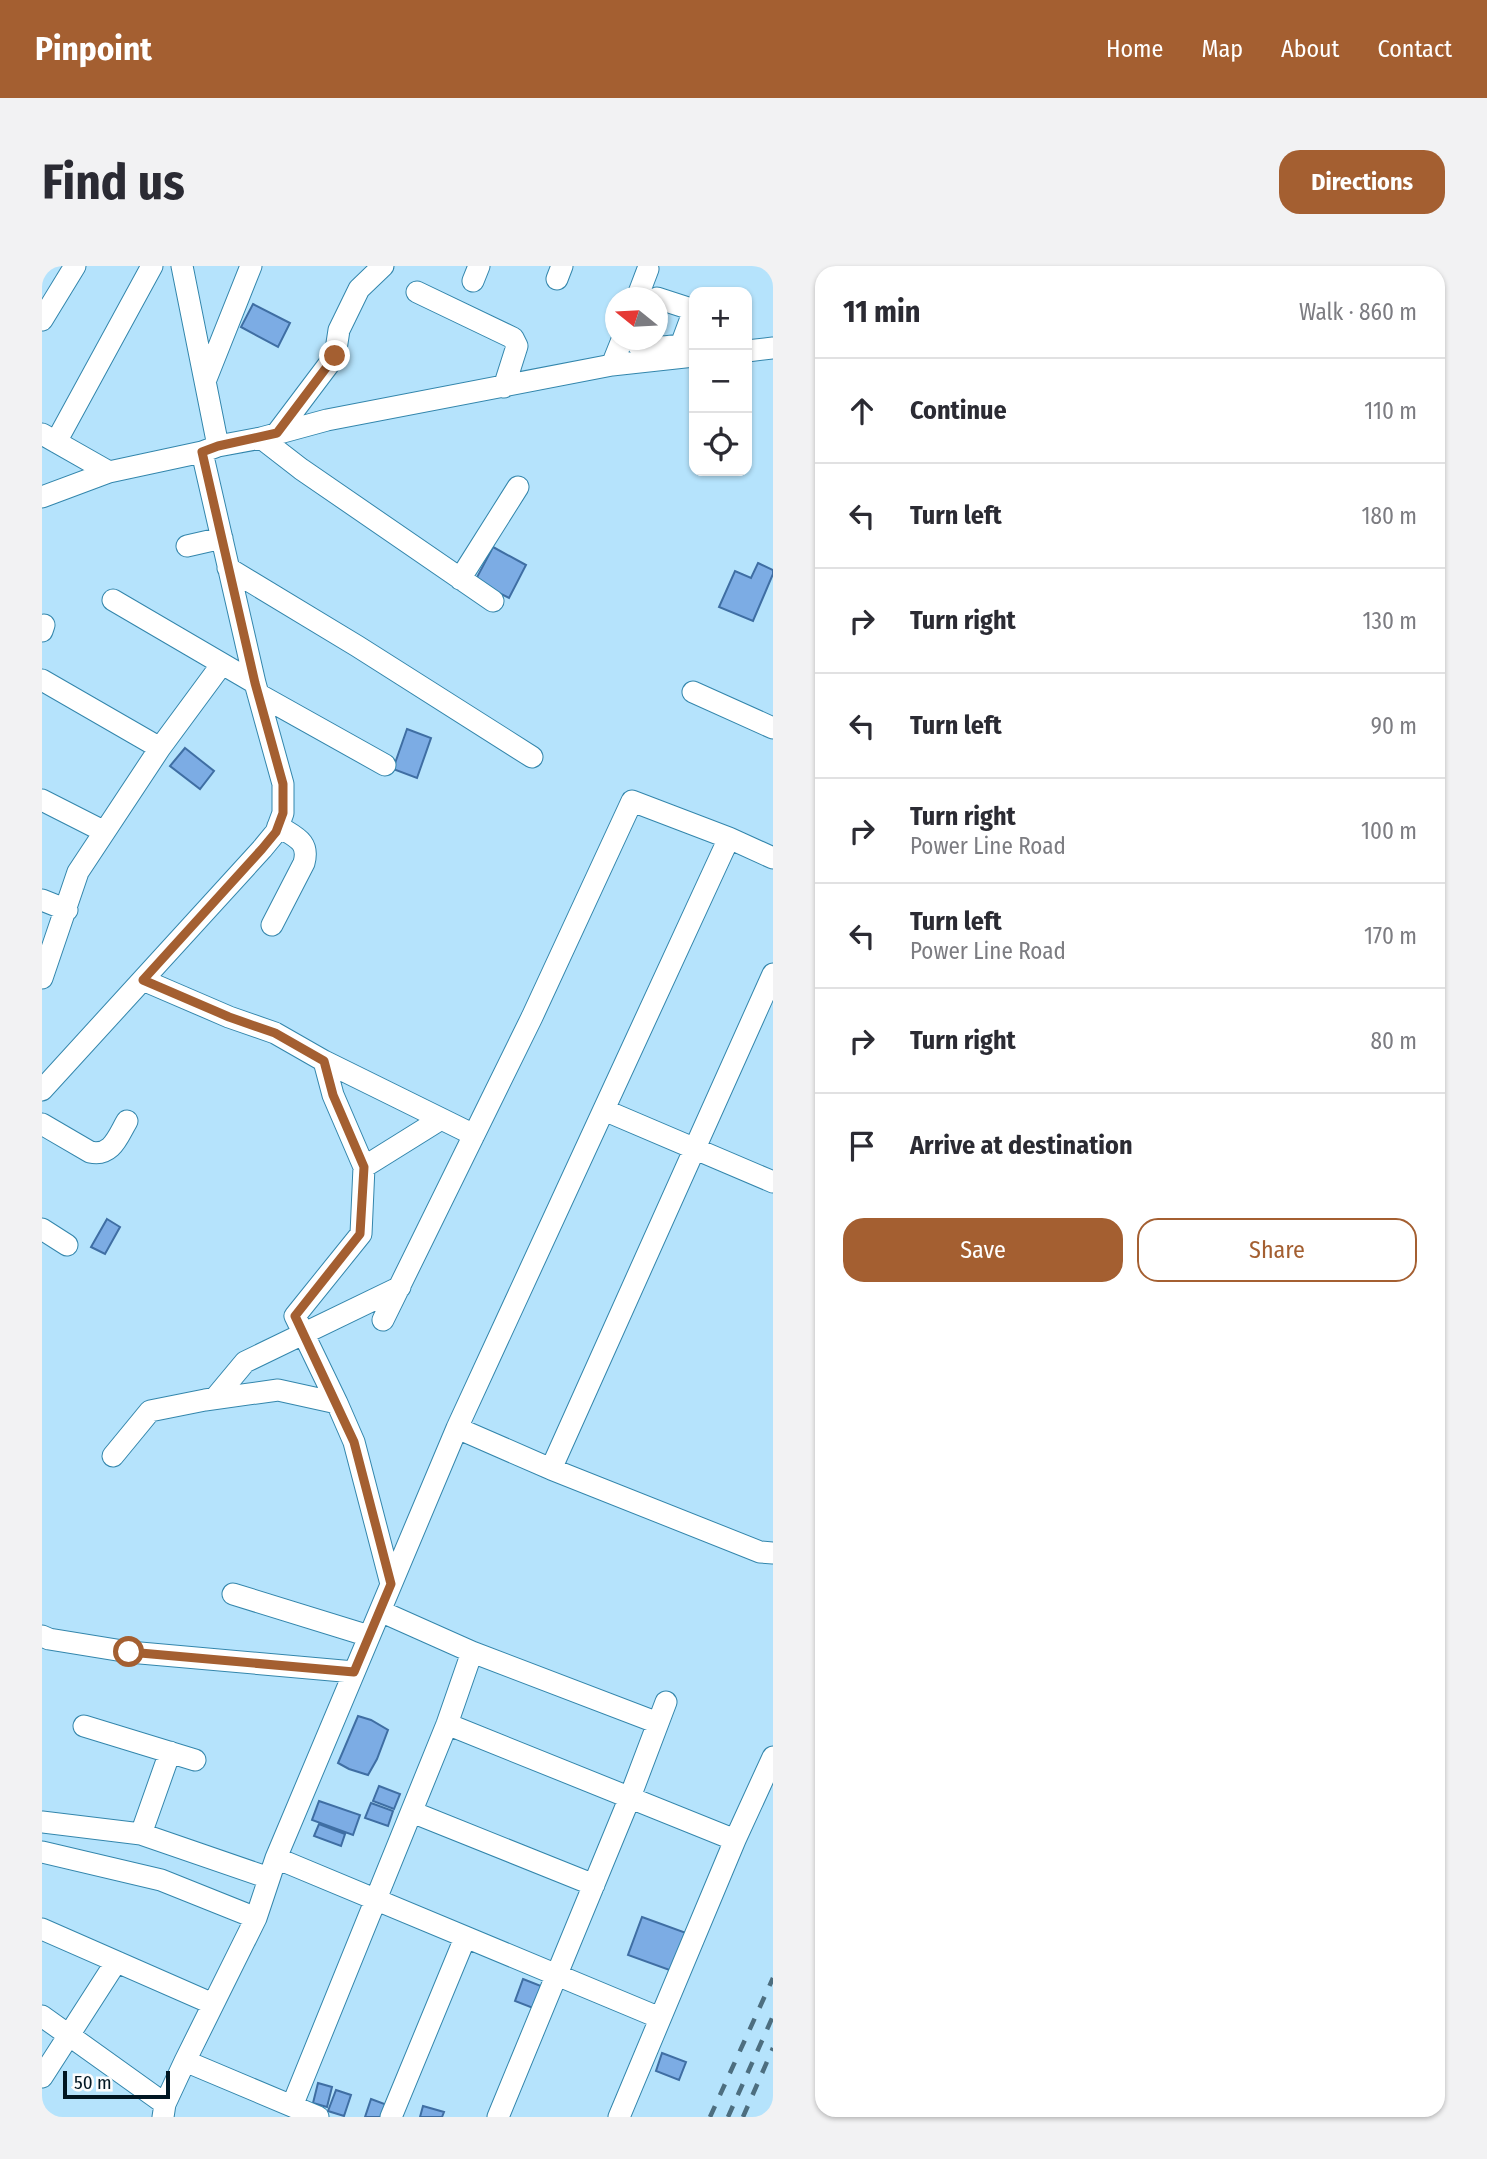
<!DOCTYPE html>
<meta charset="utf-8">
<style>
:root{--surface:#fff;--page:#f2f2f3;--text:#2b2b33;--muted:#7c7c81;--line:#e1e1e2;--accent:#a45f31}
body{margin:0;font-family:"Fira Sans Condensed",sans-serif;background:var(--page);color:var(--text)}
.controls{position:absolute;right:21px;top:21px;display:grid;overflow:hidden;border-radius:14px;box-shadow:0 2px 5px #0004}
.controls button{width:63px;height:63px;display:grid;place-items:center;padding:0;border:0;border-bottom:2px solid var(--line);background:var(--surface);color:var(--text);font:35px sans-serif}
.compass{position:absolute;left:563px;top:21px;width:63px;height:63px;border-radius:50%;background:var(--surface);box-shadow:0 2px 5px #0004;rotate:288deg}
.scale{position:absolute;left:21px;bottom:18px;width:107px;box-sizing:border-box;padding-left:7px;border:4px solid #001622;border-top:0;font-size:19px;line-height:24px;white-space:nowrap;color:#001622;-webkit-text-stroke:5px #fcfcfc;paint-order:stroke}
.stop{position:absolute;width:21px;height:21px;margin:-16px;border:5px solid #a45f31;border-radius:50%;background:#fff}
.stop.end{background:#a45f31;border-color:#fff;box-shadow:0 2px 7px #0008}
.list{margin:0;padding:0;list-style:none}
h2{display:flex;justify-content:space-between;align-items:center;height:91px;margin:0;padding:0 28px;font-size:30px}
h2 small{font-size:23px;font-weight:400;color:var(--muted)}
.list li{display:grid;grid-template-columns:46px 1fr auto;gap:21px;align-items:center;box-sizing:border-box;height:105px;padding:0 28px;border-top:2px solid var(--line)}
.list b{display:block;font-size:26px;white-space:nowrap}
.list p{margin:0;font-size:23px;white-space:nowrap;color:var(--muted)}
.list em{font-size:23px;font-style:normal;color:var(--muted)}
.actions{display:flex;gap:14px;padding:21px 28px}
.actions a{flex:1;padding:16px 0;border:2px solid var(--accent);border-radius:21px;text-align:center;font-size:24px;color:var(--accent)}
.actions .main{background:var(--accent);color:#fff}
.icon{flex:none;width:38px;height:38px;fill:none;stroke:currentColor;stroke-width:2;stroke-linecap:round;stroke-linejoin:round}
.map{position:relative;flex:none;width:731px;height:1851px;overflow:hidden;border-radius:21px}
header{display:flex;align-items:center;gap:42px;box-sizing:border-box;height:98px;padding:0 35px;background:var(--accent);color:#fff}
header strong{font-size:33px}
nav{display:flex;gap:38px;margin-inline-start:auto;font-size:24px}
.intro{display:flex;align-items:center;justify-content:space-between;box-sizing:border-box;height:168px;padding:0 42px}
h1{margin:0;font-size:49px}
.button{padding:18px 32px;border-radius:21px;background:var(--accent);color:#fff;font-size:24px;font-weight:700}
main{display:flex;gap:42px;padding:0 42px}
aside{flex:1;background:var(--surface);border-radius:21px;box-shadow:0 2px 5px #0004}
.map>svg:first-child{display:block}
.building{fill:#7cace4;stroke:#3f6ea3;stroke-width:2}
.lines{fill:none;stroke-linecap:round;stroke-linejoin:round}
.minor-casing{stroke:#3386ac;stroke-width:23}
.minor{stroke:#fff;stroke-width:21}
.rail{stroke:#4d6e7f;stroke-width:4.5;stroke-dasharray:12 12;stroke-linecap:butt}
.route{stroke:#a45f31;stroke-width:9}
</style>
<header>
<strong>Pinpoint</strong>
<nav><a>Home</a><a>Map</a><a>About</a><a>Contact</a></nav>
</header>
<div class="intro"><h1>Find us</h1><a class="button">Directions</a></div>
<main>
<div class="map">
<svg width="731" height="1851" viewBox="0 0 731 1851">
<rect width="100%" height="100%" fill="#b5e3fc"/>
<path class="building" d="M 211,38 L 248,57 L 236,81 L 199,61 Z
M 451,281 L 484,299 L 467,332 L 433,315 Z
M 716,297 L 731,304 L 731,308 L 711,355 L 677,341 L 693,305 L 709,312 Z
M 365,463 L 389,472 L 375,512 L 351,503 Z
M 143,482 L 172,505 L 158,523 L 128,500 Z
M 65,953 L 78,961 L 63,988 L 49,981 Z
M 316,1450 L 329,1454 L 346,1464 L 335,1493 L 326,1509 L 307,1503 L 296,1497 Z
M 337,1520 L 358,1528 L 352,1543 L 331,1535 Z
M 277,1535 L 318,1549 L 311,1569 L 270,1554 Z
M 329,1537 L 351,1545 L 346,1560 L 323,1552 Z
M 277,1558 L 303,1568 L 299,1580 L 272,1570 Z
M 600,1651 L 647,1668 L 633,1706 L 586,1689 Z
M 481,1713 L 499,1720 L 491,1742 L 473,1735 Z
M 620,1787 L 644,1796 L 637,1814 L 614,1805 Z
M 276,1817 L 290,1821 L 285,1841 L 271,1837 Z
M 294,1824 L 309,1829 L 302,1850 L 286,1845 Z
M 329,1833 L 348,1840 L 345,1851 L 323,1851 Z
M 381,1840 L 402,1846 L 400,1851 L 378,1851 Z"/>
<g class="lines">
<g class="minor-casing">
<path id="minor" d="M 140,0 L 176,180
M 515,13 L 520,0
M 431,15 L 437,0
M 375,26 L 471,72 L 475,80 L 462,121
M 595,32 L 606,3
M 615,32 L 652,44 L 639,79 L 622,81 L 618,85
M 0,54 L 33,0
M 596,79 L 622,81
M 705,85 L 731,82
M 570,99 L 580,74
M 164,113 L 209,0
M 235,167 L 293,90 L 297,64 L 317,23 L 341,0
M 0,168 L 67,206
M 219,172 L 259,203 L 451,335
M 14,176 L 110,0
M 0,231 L 67,206 L 160,186 L 176,180 L 219,172 L 285,154 L 570,99 L 652,90
M 145,280 L 180,272
M 186,302 L 315,380 L 490,491
M 418,313 L 476,221
M 71,334 L 213,417
M 0,365 L 2,359
M 0,414 L 118,482
M 651,426 L 731,462
M 216,428 L 343,499
M 0,534 L 61,565
M 0,634 L 25,644
M 230,659 L 262,597 C 268,575 253,571 236,560
M 0,712 L 36,606 L 118,482 L 180,398
M 101,714 L 187,751 L 233,767 L 282,795 L 291,829 L 322,901 L 319,968 L 253,1050 L 295,1137
M 282,795 L 432,869
M 0,824 L 220,583 L 234,566 L 241,547 L 241,518 L 213,417 L 160,186
M 562,844 L 731,916
M 0,858 L 48,886 C 70,891 76,870 85,855
M 322,901 L 399,853
M 0,963 L 25,979
M 341,1054 L 490,751 L 590,535 L 687,572 L 731,592
M 173,1132 L 203,1096 L 358,1021
M 415,1162 L 687,572
M 71,1190 L 108,1145 L 163,1134 L 236,1124 L 295,1137 L 312,1176 L 349,1318
M 509,1203 L 731,708
M 191,1328 L 327,1370
M 0,1370 L 7,1373 L 87,1386 L 312,1406
M 430,1386 L 616,1457
M 405,1458 L 693,1574
M 42,1460 L 153,1494
M 370,1546 L 552,1619
M 0,1556 L 99,1568 L 227,1612
M 99,1568 L 128,1486
M 0,1586 L 119,1614 L 214,1652
M 234,1592 L 618,1752
M 0,1663 L 171,1738
M 0,1750 L 123,1838
M 143,1795 L 276,1851
M 0,1811 L 74,1696
M 250,1840 L 405,1458 L 430,1386 L 338,1345
M 121,1851 L 123,1838 L 143,1795 L 214,1652 L 234,1592 L 415,1162 L 509,1203 L 718,1286 L 731,1287
M 349,1851 L 423,1672
M 456,1851 L 588,1531 L 624,1436
M 577,1851 L 693,1574 L 731,1491"/>
</g>
<use href="#minor" class="minor"/>
<path class="rail" d="M 668,1851 L 731,1712
M 686,1851 L 731,1750
M 701,1851 L 731,1782"/>
</g>
<g class="lines">
<path class="route" d="M 87,1386 L 312,1406 L 349,1318 L 312,1176 L 253,1050 L 318,968 L 322,901 L 291,829 L 282,795 L 233,767 L 187,751 L 101,714 L 220,583 L 234,566 L 241,547 L 241,518 L 213,417 L 160,186 L 176,180 L 235,167 L 293,90"/>
</g>
</svg>
<div class="controls">
<button>+</button>
<button>−</button>
<button><svg class="icon" aria-label="locate" viewBox="0 0 24 24"><circle cx="12" cy="12" r="6"/><path d="M12 2v4M12 18v4M2 12h4M18 12h4"/></svg></button>
</div>
<svg class="compass" viewBox="-18 -18 36 36"><path d="M0-13l5 13h-10z" fill="#e53935"/><path d="M0 13l5-13h-10z" fill="#7c7c81"/></svg>
<div class="scale">50 m</div>
<div class="stop" style="left:87px;top:1386px"></div>
<div class="stop end" style="left:293px;top:90px"></div>
</div>
<aside>
<h2>11 min<small>Walk · 860 m</small></h2>
<ul class="list">
<li><svg class="icon" aria-label="ahead" viewBox="0 0 24 24"><path d="M12 20V5M6 11l6-6 6 6"/></svg><div><b>Continue</b></div><em>110 m</em></li>
<li><svg class="icon" aria-label="left" viewBox="0 0 24 24"><path d="M17 20v-9H6M10 6l-5 5 5 5"/></svg><div><b>Turn left</b></div><em>180 m</em></li>
<li><svg class="icon" aria-label="right" viewBox="0 0 24 24"><path d="M7 20v-9h11M14 6l5 5-5 5"/></svg><div><b>Turn right</b></div><em>130 m</em></li>
<li><svg class="icon" aria-label="left" viewBox="0 0 24 24"><path d="M17 20v-9H6M10 6l-5 5 5 5"/></svg><div><b>Turn left</b></div><em>90 m</em></li>
<li><svg class="icon" aria-label="right" viewBox="0 0 24 24"><path d="M7 20v-9h11M14 6l5 5-5 5"/></svg><div><b>Turn right</b><p>Power Line Road</p></div><em>100 m</em></li>
<li><svg class="icon" aria-label="left" viewBox="0 0 24 24"><path d="M17 20v-9H6M10 6l-5 5 5 5"/></svg><div><b>Turn left</b><p>Power Line Road</p></div><em>170 m</em></li>
<li><svg class="icon" aria-label="right" viewBox="0 0 24 24"><path d="M7 20v-9h11M14 6l5 5-5 5"/></svg><div><b>Turn right</b></div><em>80 m</em></li>
<li><svg class="icon" aria-label="arrive" viewBox="0 0 24 24"><path d="M6 21V4h12l-3 4 3 4H6"/></svg><div><b>Arrive at destination</b></div></li>
</ul>
<div class="actions"><a class="main">Save</a><a>Share</a></div>
</aside>
</main>
